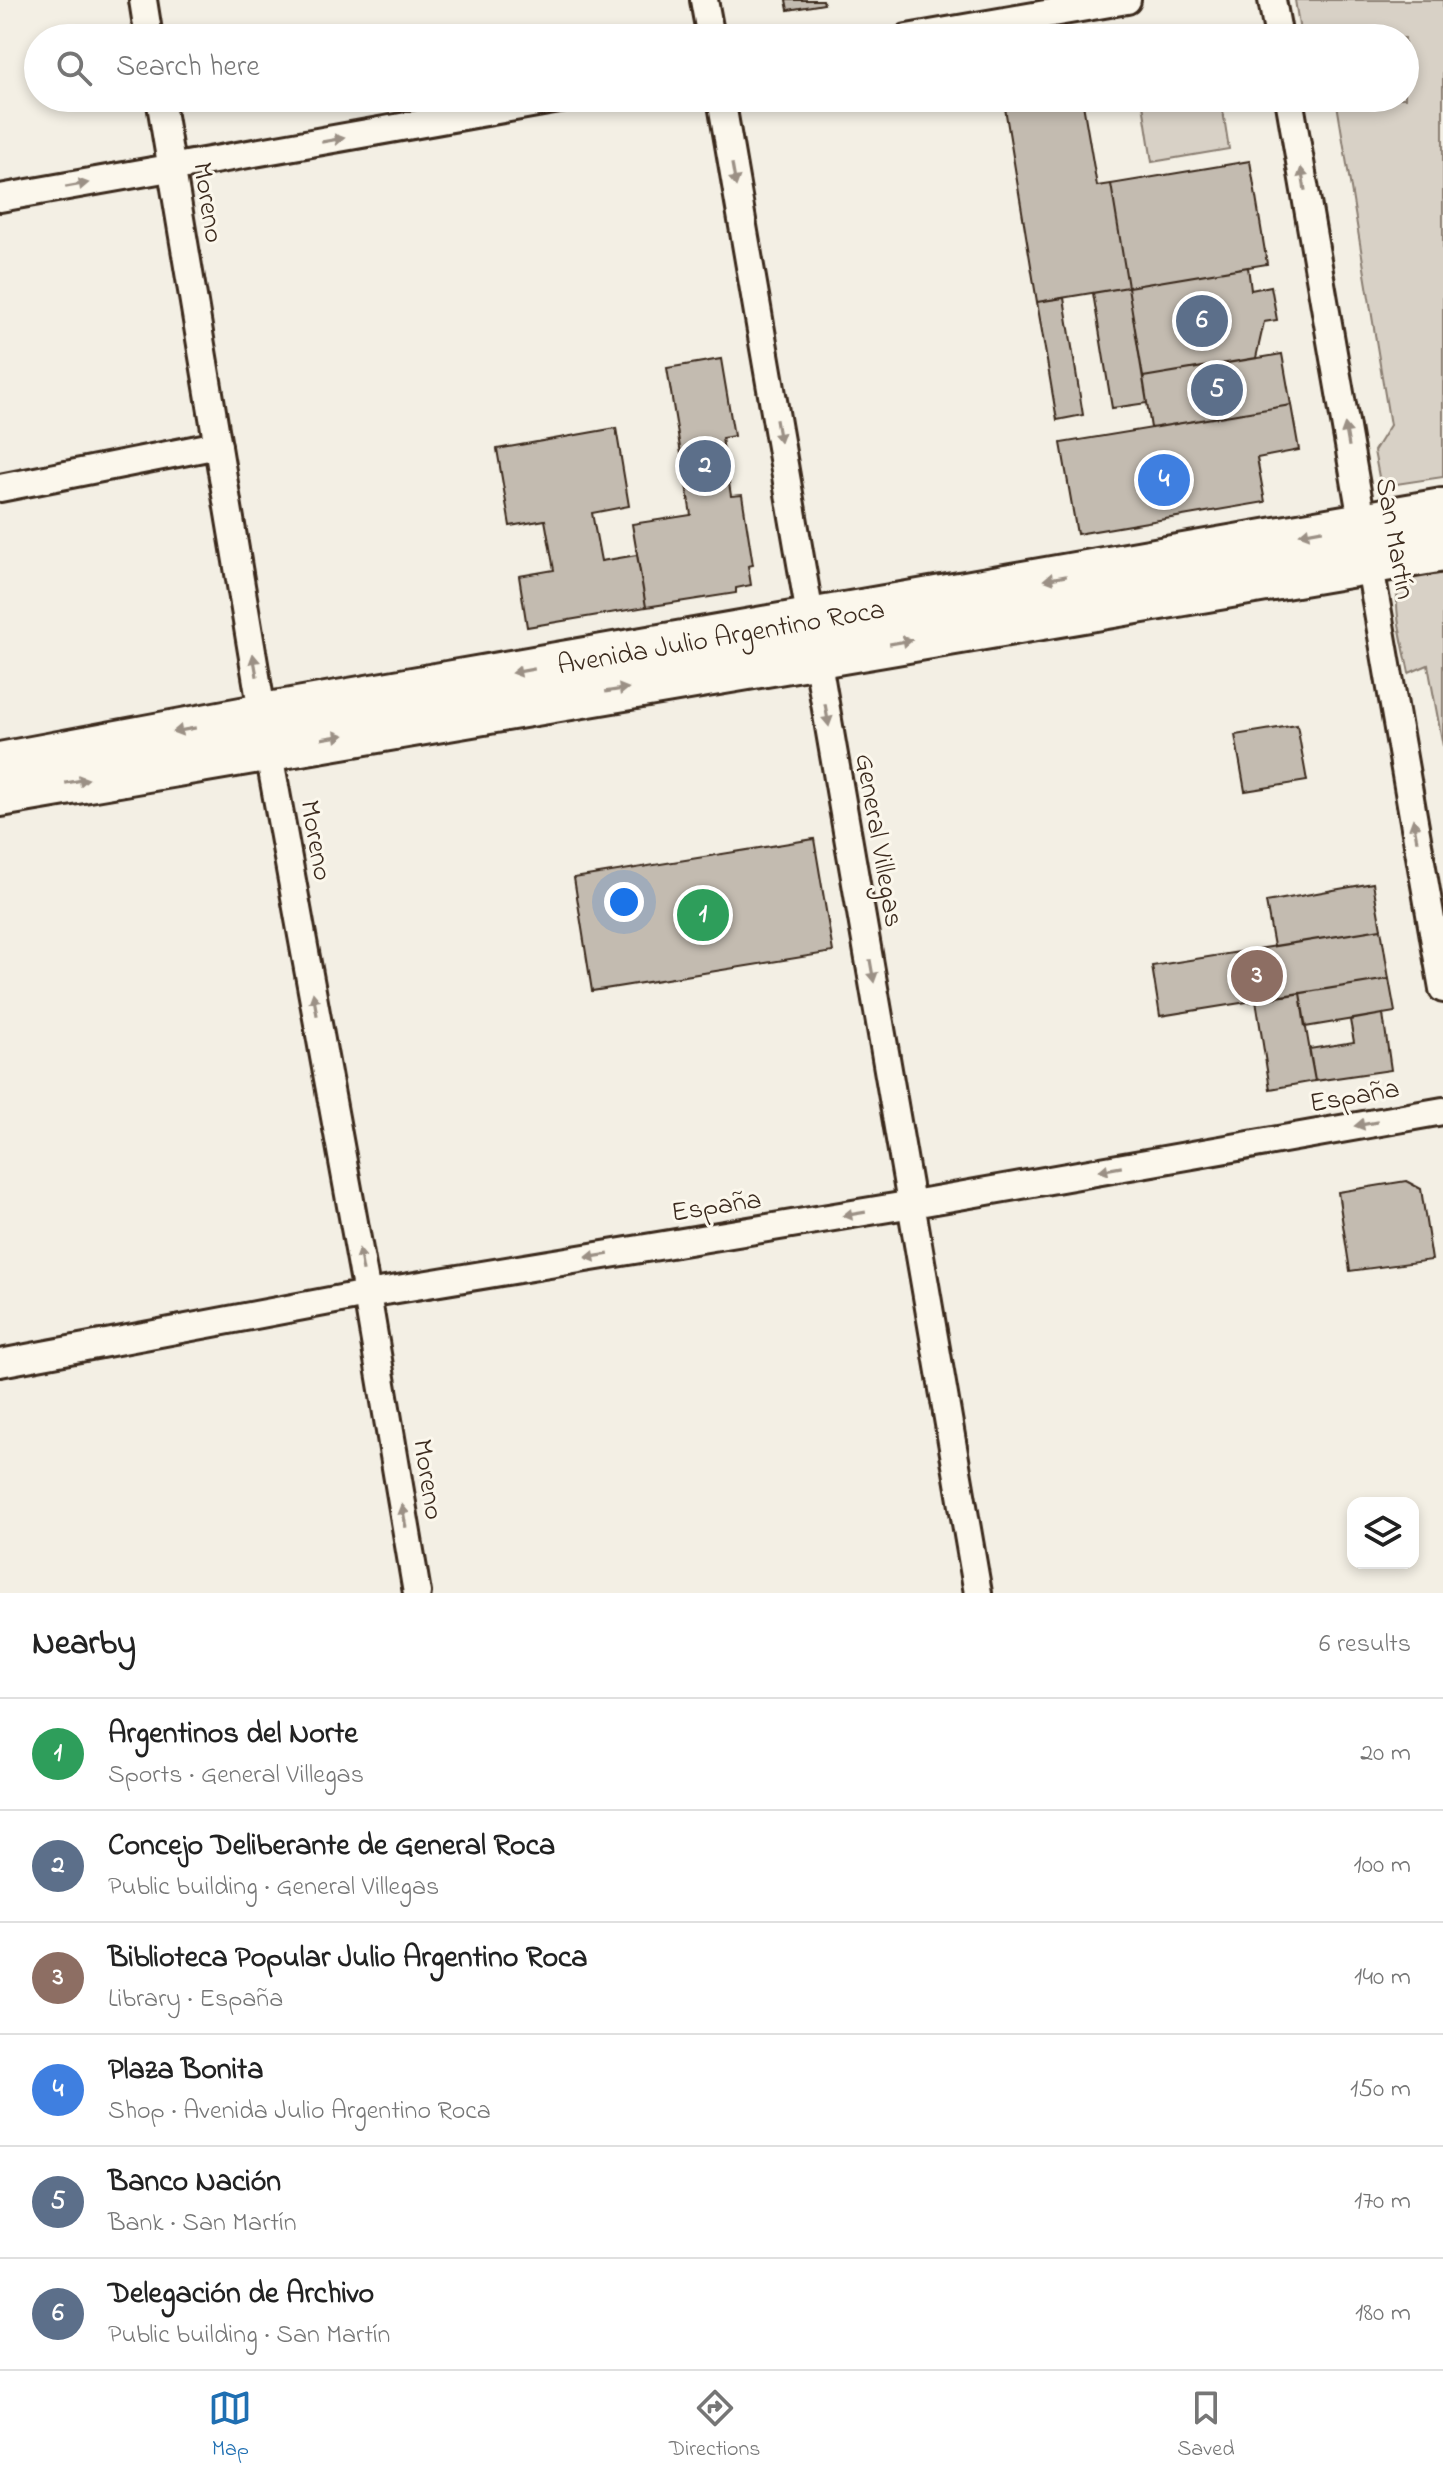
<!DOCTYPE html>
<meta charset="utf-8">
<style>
:root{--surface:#fff;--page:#f6f6f6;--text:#222;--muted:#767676;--line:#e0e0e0;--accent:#1f6fb2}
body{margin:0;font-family:"Indie Flower",sans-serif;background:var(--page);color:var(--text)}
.controls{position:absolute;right:24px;bottom:24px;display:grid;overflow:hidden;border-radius:16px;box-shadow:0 4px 12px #0003}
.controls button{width:72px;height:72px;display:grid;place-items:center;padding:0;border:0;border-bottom:2px solid var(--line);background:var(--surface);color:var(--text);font:40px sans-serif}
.you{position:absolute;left:624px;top:902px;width:28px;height:28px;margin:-20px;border:6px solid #fff;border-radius:50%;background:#1a73e8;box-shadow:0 0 0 12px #1a73e833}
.badge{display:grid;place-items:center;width:52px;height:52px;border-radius:50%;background:var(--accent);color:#fff;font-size:26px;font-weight:700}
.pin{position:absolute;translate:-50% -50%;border:4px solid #fff;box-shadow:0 2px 8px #0006}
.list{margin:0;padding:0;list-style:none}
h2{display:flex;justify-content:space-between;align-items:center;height:104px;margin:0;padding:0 32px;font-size:34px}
h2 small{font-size:26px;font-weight:400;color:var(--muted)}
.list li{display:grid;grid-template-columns:52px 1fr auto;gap:24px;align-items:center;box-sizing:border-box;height:112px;padding:0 32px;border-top:2px solid var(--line)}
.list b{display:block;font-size:30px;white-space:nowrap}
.list p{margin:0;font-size:26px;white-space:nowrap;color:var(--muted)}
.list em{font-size:26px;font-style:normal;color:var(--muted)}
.icon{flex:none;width:44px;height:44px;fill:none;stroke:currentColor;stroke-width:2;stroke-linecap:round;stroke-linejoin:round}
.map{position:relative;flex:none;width:1443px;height:1593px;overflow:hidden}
.search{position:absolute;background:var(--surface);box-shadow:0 4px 12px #0003;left:24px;right:24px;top:24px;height:88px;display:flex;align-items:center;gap:20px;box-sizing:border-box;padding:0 28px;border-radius:44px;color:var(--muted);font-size:30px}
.sheet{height:776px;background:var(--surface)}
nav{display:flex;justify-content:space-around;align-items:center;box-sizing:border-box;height:112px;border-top:2px solid var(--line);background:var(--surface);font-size:22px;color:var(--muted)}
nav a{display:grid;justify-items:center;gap:4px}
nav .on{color:var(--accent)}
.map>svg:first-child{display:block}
.green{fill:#d8d1c6;stroke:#8a7e72;stroke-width:2}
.building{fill:#c3bbb0;stroke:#3b2a1e;stroke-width:2}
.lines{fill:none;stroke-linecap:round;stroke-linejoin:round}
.minor-casing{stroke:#3b2a1e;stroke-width:32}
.primary-casing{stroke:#3b2a1e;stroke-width:48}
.minor{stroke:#fbf7ec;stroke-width:26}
.primary{stroke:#fbf7ec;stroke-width:42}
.oneway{fill:#9b9085}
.labels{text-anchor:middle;stroke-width:6;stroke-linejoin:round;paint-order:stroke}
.street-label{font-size:28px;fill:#3b2a1e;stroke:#fbf7ec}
</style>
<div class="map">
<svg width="1443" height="1593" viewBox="0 0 1443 1593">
<rect width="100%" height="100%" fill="#f3efe4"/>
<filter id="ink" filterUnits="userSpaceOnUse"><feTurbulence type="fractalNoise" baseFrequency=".0125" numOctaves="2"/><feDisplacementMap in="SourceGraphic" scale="16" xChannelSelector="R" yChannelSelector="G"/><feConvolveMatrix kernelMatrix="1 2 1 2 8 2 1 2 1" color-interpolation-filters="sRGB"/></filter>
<g filter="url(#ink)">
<path class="green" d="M 1295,0 L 1443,0 L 1443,477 L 1390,485 L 1379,477 L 1374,451 L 1390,425 L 1336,98 L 1405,98 L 1405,38 L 1301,38 Z
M 1142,98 L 1221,98 L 1229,149 L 1152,162 Z
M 1443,567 L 1443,746 L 1428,665 L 1409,673 C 1405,650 1386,590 1406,575 C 1415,568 1432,568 1443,567 Z"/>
<path class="building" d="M 786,0 L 823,0 L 824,4 L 788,10 Z
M 1003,98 L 1065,98 L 1005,108 Z
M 1065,98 L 1082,98 L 1097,186 L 1111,184 L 1128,287 L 1037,302 L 1005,108 Z
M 1250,161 L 1267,264 L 1128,287 L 1111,184 Z
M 1248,267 L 1251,290 L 1271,286 L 1277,320 L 1264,322 L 1256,358 L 1143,377 L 1128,287 Z
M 1128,287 L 1147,403 L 1112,408 L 1093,293 Z
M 1064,298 L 1083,415 L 1057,420 L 1037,302 Z
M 1282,354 L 1291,405 L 1151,428 L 1143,377 Z
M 721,359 L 734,436 L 722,438 L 731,496 L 742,495 L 753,565 L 748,566 L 751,585 L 736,588 L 736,593 L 646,607 L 632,524 L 691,515 L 667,368 Z
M 1291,405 L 1299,450 L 1257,458 L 1265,502 L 1077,534 L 1061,443 Z
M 616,428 L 629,506 L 592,513 L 601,561 L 637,555 L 646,607 L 527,627 L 519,576 L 554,570 L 545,520 L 510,526 L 497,449 Z
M 1297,725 L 1307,781 L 1245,791 L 1235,735 Z
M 814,839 L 833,952 L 592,991 L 574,878 Z
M 1373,883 L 1381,929 L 1274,946 L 1266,902 Z
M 1381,929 L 1389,979 L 1160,1016 L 1152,966 Z
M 1389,979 L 1395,1012 L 1305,1027 L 1300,993 Z
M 1300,993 L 1315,1081 L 1270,1089 L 1256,1000 Z
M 1383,1014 L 1391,1070 L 1315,1081 L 1309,1049 L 1354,1042 L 1350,1020 Z
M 1406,1181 L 1421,1189 L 1432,1260 L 1350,1271 L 1338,1192 Z"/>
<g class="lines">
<g class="minor-casing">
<path id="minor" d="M 143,0 L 149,38
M 704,0 L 711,38
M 1272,0 L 1279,38
M 907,38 L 1127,0
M 160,98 L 268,748 L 367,1294 L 417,1593
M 721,98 L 978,1593
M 1289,98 L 1443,989
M 0,198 L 565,98
M 0,488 L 218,445
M 0,1363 L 367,1294 L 913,1204 L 1443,1111"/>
</g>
<g class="primary-casing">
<g id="primary">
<path id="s1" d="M 0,764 L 263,715 L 1443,510"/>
<path d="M 0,795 L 1443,550"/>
</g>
</g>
<use href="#minor" class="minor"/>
<use href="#primary" class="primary"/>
</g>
<defs><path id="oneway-solid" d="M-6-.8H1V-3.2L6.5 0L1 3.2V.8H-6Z" transform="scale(2)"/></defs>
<g class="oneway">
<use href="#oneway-solid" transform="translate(333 140) rotate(-10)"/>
<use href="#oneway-solid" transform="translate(734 175) rotate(80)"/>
<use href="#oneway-solid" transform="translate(1303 179) rotate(-100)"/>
<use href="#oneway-solid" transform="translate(77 185) rotate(-10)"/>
<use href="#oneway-solid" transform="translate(778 431) rotate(80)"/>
<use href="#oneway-solid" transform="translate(1347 435) rotate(-100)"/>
<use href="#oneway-solid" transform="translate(1311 532) rotate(170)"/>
<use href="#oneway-solid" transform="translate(1055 578) rotate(170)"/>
<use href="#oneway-solid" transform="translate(901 642) rotate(-10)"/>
<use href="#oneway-solid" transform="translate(255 665) rotate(-100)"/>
<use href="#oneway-solid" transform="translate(523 671) rotate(170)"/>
<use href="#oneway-solid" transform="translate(617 690) rotate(-9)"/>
<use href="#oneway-solid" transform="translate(827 715) rotate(80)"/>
<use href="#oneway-solid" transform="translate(184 730) rotate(170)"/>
<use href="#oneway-solid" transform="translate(333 737) rotate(-9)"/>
<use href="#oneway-solid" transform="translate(77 781) rotate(-10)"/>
<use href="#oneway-solid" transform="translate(1415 830) rotate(-100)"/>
<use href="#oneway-solid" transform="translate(872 971) rotate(80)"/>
<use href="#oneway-solid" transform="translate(315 1004) rotate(-100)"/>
<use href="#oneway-solid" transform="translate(1366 1124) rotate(170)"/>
<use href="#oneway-solid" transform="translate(1110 1169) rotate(170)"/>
<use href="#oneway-solid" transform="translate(854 1214) rotate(171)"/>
<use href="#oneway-solid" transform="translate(597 1256) rotate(171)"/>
<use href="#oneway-solid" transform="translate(361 1260) rotate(-100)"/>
<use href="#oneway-solid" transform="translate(404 1516) rotate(-99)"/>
</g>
</g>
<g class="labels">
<g class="street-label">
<text transform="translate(210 202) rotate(81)" y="10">Moreno</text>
<text transform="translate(1397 538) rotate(80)" y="10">San Martín</text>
<text dy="10" stroke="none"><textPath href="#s1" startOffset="732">Avenida Julio Argentino Roca</textPath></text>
<text transform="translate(318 840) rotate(80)" y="10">Moreno</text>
<text transform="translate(881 840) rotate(80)" y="10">General Villegas</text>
<text transform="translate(1354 1094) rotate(-10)" y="10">España</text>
<text transform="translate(716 1204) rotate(-9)" y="10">España</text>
<text transform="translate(430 1479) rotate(81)" y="10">Moreno</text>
</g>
</g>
</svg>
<div class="controls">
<button><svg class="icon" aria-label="layers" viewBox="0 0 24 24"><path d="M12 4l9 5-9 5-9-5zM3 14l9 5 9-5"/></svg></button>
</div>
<div class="you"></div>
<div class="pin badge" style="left:703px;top:915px;background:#2e9e5b">1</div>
<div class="pin badge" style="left:705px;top:466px;background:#5c6f8a">2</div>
<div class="pin badge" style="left:1257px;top:976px;background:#8d6e63">3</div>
<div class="pin badge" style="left:1164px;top:480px;background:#3f7fe0">4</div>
<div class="pin badge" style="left:1217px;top:390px;background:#5c6f8a">5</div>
<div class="pin badge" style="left:1202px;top:321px;background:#5c6f8a">6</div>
<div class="search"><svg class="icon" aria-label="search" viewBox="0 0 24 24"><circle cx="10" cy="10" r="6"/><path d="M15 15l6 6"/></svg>Search here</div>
</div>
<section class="sheet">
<h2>Nearby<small>6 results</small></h2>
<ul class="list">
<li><span class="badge" style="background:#2e9e5b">1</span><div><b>Argentinos del Norte</b><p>Sports · General Villegas</p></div><em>20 m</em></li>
<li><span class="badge" style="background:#5c6f8a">2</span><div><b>Concejo Deliberante de General Roca</b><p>Public building · General Villegas</p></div><em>100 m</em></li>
<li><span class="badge" style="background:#8d6e63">3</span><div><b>Biblioteca Popular Julio Argentino Roca</b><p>Library · España</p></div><em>140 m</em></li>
<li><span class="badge" style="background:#3f7fe0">4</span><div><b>Plaza Bonita</b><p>Shop · Avenida Julio Argentino Roca</p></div><em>150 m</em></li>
<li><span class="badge" style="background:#5c6f8a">5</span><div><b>Banco Nación</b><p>Bank · San Martín</p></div><em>170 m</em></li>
<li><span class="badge" style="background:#5c6f8a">6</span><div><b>Delegación de Archivo</b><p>Public building · San Martín</p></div><em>180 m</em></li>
</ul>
</section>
<nav>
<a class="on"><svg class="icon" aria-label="map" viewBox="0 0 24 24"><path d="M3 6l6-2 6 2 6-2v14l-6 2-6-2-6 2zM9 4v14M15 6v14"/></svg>Map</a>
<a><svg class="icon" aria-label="directions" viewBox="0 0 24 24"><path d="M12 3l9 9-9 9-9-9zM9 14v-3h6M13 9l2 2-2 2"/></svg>Directions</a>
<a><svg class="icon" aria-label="saved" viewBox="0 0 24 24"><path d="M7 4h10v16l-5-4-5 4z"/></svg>Saved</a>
</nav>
